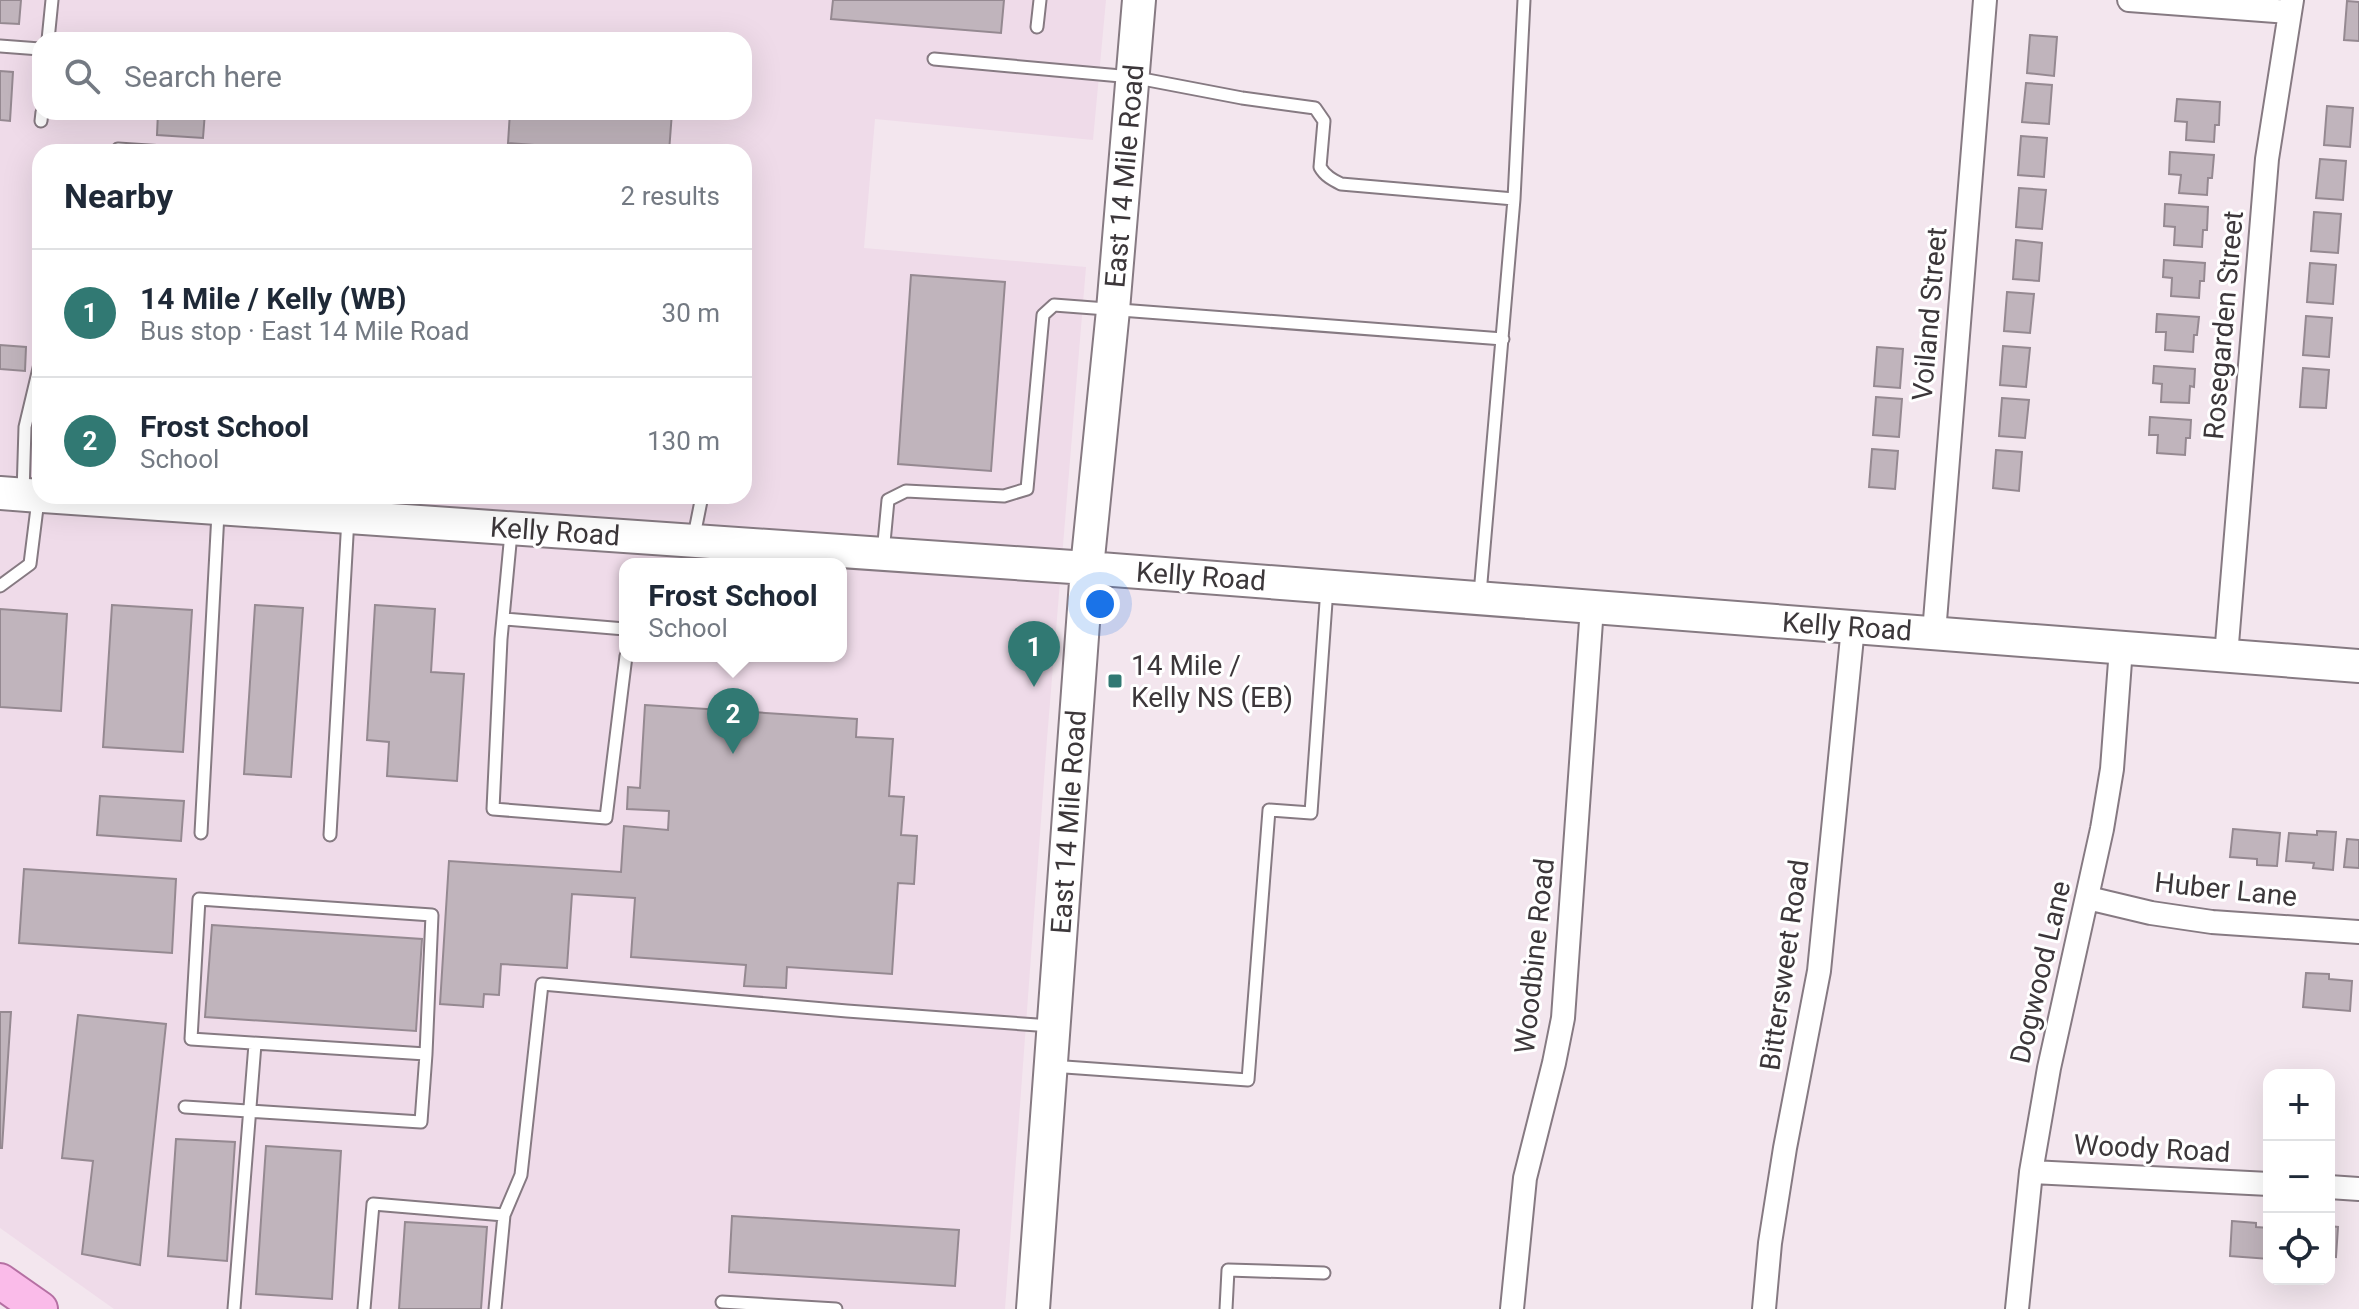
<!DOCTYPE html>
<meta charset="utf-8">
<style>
:root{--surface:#fff;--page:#f6f6f7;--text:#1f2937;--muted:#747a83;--line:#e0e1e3;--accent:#317973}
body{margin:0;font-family:Roboto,sans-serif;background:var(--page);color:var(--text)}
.controls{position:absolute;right:24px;bottom:24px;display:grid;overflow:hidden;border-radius:16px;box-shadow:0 8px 32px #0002}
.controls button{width:72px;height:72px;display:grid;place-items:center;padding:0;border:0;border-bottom:2px solid var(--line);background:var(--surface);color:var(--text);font:40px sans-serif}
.you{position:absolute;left:1100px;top:604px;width:28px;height:28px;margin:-20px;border:6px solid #fff;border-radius:50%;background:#1a73e8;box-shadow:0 0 0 12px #1a73e833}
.badge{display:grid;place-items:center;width:52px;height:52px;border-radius:50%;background:var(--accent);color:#fff;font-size:26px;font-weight:700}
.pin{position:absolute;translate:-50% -66px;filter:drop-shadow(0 2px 4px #0008)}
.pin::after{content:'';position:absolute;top:42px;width:28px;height:24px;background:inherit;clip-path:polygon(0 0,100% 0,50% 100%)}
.popup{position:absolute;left:619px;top:558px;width:228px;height:104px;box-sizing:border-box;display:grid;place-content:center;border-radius:16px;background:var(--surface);filter:drop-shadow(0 2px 6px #0005);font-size:26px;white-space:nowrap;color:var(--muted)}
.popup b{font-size:30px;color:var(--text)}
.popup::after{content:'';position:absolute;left:50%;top:100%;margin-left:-16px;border:16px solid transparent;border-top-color:var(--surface)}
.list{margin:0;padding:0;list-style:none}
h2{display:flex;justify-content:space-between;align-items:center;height:104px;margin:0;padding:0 32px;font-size:34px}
h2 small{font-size:26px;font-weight:400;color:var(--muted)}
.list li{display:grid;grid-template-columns:52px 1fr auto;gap:24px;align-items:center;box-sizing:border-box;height:128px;padding:0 32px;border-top:2px solid var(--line)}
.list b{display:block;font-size:30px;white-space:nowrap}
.list p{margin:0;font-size:26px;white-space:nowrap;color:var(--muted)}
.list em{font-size:26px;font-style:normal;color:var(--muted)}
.icon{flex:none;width:44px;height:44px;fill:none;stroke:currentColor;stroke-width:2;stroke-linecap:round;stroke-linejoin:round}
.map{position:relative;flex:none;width:2359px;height:1309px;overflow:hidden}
.search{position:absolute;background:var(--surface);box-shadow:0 8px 32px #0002;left:32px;top:32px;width:720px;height:88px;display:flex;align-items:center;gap:20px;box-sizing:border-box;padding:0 28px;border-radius:24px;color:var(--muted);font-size:30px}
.panel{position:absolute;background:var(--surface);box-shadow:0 8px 32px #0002;left:32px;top:144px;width:720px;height:360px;border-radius:24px}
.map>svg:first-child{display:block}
.built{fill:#efdbe9;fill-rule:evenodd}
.building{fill:#c0b4bc;stroke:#958991;stroke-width:2}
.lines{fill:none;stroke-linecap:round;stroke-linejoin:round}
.lane-casing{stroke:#867a82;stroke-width:15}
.street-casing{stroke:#867a82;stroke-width:26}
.secondary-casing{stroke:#867a82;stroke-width:36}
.primary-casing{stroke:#b570a3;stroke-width:38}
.lane{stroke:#fff;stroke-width:11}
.street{stroke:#fff;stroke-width:22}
.secondary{stroke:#fff;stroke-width:32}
.primary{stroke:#fabbe9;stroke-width:34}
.poi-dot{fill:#317973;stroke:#fff;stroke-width:3}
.labels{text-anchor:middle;stroke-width:6;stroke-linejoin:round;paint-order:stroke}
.street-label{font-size:28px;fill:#3c373a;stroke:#fff}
.poi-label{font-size:28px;fill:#3c373a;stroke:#fff;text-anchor:start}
</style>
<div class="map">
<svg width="2359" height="1309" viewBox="0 0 2359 1309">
<rect width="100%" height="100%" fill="#f3e6ee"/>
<path class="built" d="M 0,0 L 1106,0 L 1093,140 L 875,119 L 864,248 L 1086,267 L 1047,739 L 1005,1309 L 114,1309 L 0,1228 ZM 40,40 L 744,40 L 744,112 L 40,112 ZM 40,152 L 744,152 L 744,496 L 40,496 ZM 625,564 L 841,564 L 841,656 L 625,656 Z"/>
<path class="building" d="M 0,0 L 21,0 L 19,24 L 0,23 Z
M 833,0 L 1004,0 L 1001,33 L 831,19 Z
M 2347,1 L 2359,2 L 2359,41 L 2344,40 Z
M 2030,35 L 2057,37 L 2054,76 L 2027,73 Z
M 0,71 L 13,72 L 10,121 L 0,120 Z
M 2026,83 L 2052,85 L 2049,124 L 2022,122 Z
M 2177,99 L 2220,102 L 2219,125 L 2215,125 L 2214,142 L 2186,140 L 2187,122 L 2175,121 Z
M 2327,106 L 2353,108 L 2350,147 L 2324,145 Z
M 158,112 L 205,112 L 203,138 L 157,135 Z
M 510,112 L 672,112 L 669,152 L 626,152 L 508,143 Z
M 2021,136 L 2047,138 L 2044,177 L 2018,175 Z
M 2170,152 L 2214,155 L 2212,178 L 2208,178 L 2207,195 L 2179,193 L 2181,175 L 2169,174 Z
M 2320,159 L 2346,161 L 2343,200 L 2316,198 Z
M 2019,188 L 2046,190 L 2042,229 L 2016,227 Z
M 2165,204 L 2208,207 L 2207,230 L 2203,230 L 2202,247 L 2174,245 L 2175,227 L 2164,226 Z
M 2314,212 L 2341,214 L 2338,253 L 2311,251 Z
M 2016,240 L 2042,243 L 2039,281 L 2013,279 Z
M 2164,260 L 2205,263 L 2204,281 L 2200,281 L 2199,298 L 2171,296 L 2172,278 L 2163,277 Z
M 2310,263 L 2336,265 L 2333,304 L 2307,302 Z
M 911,275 L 1005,282 L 991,471 L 898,464 Z
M 2007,292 L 2034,294 L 2030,333 L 2004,331 Z
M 2157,314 L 2199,317 L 2197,335 L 2194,335 L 2193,352 L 2165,350 L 2166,332 L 2156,332 Z
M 2306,316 L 2332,318 L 2329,357 L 2303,355 Z
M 0,345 L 26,347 L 25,371 L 0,369 Z
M 2003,346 L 2030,348 L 2026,387 L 2000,385 Z
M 1877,347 L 1903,349 L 1900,388 L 1874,386 Z
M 2154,366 L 2195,369 L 2194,387 L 2190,386 L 2189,403 L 2161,402 L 2162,384 L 2153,383 Z
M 2303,368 L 2329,370 L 2326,408 L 2300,407 Z
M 1876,397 L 1902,399 L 1899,437 L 1873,435 Z
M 2002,398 L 2029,400 L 2025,438 L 1999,436 Z
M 2150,417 L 2191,420 L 2190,438 L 2186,438 L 2185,455 L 2157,453 L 2158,435 L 2149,435 Z
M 1872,449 L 1898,451 L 1895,489 L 1869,487 Z
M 1996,450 L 2022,452 L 2019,491 L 1993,488 Z
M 112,605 L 192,610 L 183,752 L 103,747 Z
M 255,605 L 303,608 L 291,777 L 244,774 Z
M 375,605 L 435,609 L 431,672 L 464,674 L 457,781 L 387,776 L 389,742 L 367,740 Z
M 0,609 L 67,614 L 61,711 L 0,707 Z
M 645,705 L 857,719 L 856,737 L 893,739 L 889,796 L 904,797 L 901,835 L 917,836 L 914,884 L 898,883 L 892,974 L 787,967 L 786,988 L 744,986 L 746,965 L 631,957 L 635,898 L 572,894 L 567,968 L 501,964 L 499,995 L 484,994 L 483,1007 L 440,1004 L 449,861 L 621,872 L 624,826 L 668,830 L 669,811 L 627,809 L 628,787 L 640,788 Z
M 100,796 L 184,801 L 181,841 L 97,835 Z
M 2233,829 L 2280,833 L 2277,866 L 2257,865 L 2257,859 L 2230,857 Z
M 2317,831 L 2336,832 L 2333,870 L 2313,868 L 2314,863 L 2286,861 L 2289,833 L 2317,835 Z
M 2347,839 L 2359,840 L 2359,868 L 2344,867 Z
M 24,869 L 176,879 L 172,953 L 19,943 Z
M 212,925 L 422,939 L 416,1031 L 205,1017 Z
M 2306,973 L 2329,974 L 2329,979 L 2352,981 L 2350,1011 L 2303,1007 Z
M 0,1012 L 11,1012 L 2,1148 L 0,1148 Z
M 78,1015 L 166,1024 L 140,1265 L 82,1254 L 93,1161 L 62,1158 Z
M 176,1139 L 235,1142 L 227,1261 L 168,1256 Z
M 266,1146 L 341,1151 L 332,1299 L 256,1294 Z
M 732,1216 L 959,1230 L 955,1286 L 729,1272 Z
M 2232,1221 L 2256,1223 L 2256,1227 L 2269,1228 L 2269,1259 L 2230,1256 Z
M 405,1222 L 487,1227 L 481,1309 L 399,1309 Z
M 2329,1226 L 2338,1227 L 2336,1257 L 2329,1256 Z"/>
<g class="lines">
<g class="lane-casing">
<path id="lane" d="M 1037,27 L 1040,0
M 48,40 L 52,0
M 0,46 L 40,49
M 934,59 L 1132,77 L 1242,98 L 1315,108 L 1324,121 L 1320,167 C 1325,176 1333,180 1341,184 L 1514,199
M 41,121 L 42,112
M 116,152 L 118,149 L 164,152
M 23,494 L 25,427 L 40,364
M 511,533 L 501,639 L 493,809 L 606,818 L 626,656
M 694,536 L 702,496
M 883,553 L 888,500 L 906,491 L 1004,496 L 1027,489 L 1043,315 L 1054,305 L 1503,339
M 0,586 L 30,564 L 38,500
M 1480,594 L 1514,199 L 1524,0
M 504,619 L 625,629
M 201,833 L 218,513
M 330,835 L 348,518
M 199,899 L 432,915 L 426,1054 L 191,1039 Z
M 1051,1066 L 1248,1080 L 1269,810 L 1311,813 L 1327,588
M 185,1107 L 421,1122 L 426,1054
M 504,1215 L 521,1175 L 542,984 L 847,1011 L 1051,1026
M 722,1302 L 836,1309
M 234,1309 L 255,1044
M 364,1309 L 373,1204 L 504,1215 L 495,1309
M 1226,1309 L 1228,1270 L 1324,1273"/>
</g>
<g class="street-casing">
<path id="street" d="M 2129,0 L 2290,12
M 1934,633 L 1985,0
M 2226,656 L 2267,159 L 2292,0
M 2088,898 L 2151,913 L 2212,922 L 2359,932
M 2031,1172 L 2269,1184
M 2329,1187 L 2359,1189
M 1512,1309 L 1525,1178 L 1554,1063 L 1563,1018 L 1592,607
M 1764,1309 L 1770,1243 L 1785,1148 L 1819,971 L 1853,627
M 2017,1309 L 2031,1172 L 2049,1068 L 2102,829 L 2112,769 L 2121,648"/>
</g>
<g class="secondary-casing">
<path id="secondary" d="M 0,493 L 40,496
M 43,496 L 1087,568 L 2359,666
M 1033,1309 L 1087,568 L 1113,310 L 1139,0"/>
</g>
<g class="primary-casing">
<path id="primary" d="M 0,1281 L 40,1309"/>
</g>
<use href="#lane" class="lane"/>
<use href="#street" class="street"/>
<use href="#secondary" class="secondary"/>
<use href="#primary" class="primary"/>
</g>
<rect class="poi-dot" x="1107" y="673" width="16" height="16" rx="4"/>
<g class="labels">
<g class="street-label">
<text transform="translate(1124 176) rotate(-85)" y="10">East 14 Mile Road</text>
<text transform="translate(1929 314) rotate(-85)" y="10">Voiland Street</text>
<text transform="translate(2223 325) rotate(-85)" y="10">Rosegarden Street</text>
<text transform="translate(555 531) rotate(4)" y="10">Kelly Road</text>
<text transform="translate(1201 576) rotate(4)" y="10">Kelly Road</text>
<text transform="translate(1847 626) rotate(4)" y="10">Kelly Road</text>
<text transform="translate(1068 822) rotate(-86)" y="10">East 14 Mile Road</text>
<text transform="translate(2226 889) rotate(6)" y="10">Huber Lane</text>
<text transform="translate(1534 956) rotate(-84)" y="10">Woodbine Road</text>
<text transform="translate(1784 965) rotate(-82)" y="10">Bittersweet Road</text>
<text transform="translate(2040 972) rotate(-77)" y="10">Dogwood Lane</text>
<text transform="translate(2152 1148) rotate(3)" y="10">Woody Road</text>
</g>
<g class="poi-label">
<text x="1131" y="675">14 Mile /<tspan x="1131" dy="32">Kelly NS (EB)</tspan></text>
</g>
</g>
</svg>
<div class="controls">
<button>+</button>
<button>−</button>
<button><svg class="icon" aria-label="locate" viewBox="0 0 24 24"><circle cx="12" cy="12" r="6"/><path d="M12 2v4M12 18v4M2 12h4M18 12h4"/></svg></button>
</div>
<div class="you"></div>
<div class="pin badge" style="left:1034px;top:687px">1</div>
<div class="pin badge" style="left:733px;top:754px">2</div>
<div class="popup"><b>Frost School</b>School</div>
<div class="search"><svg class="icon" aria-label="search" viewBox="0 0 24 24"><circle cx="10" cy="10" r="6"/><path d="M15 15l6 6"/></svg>Search here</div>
<section class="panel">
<h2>Nearby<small>2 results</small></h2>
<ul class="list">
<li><span class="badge">1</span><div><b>14 Mile / Kelly (WB)</b><p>Bus stop · East 14 Mile Road</p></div><em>30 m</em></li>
<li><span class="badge">2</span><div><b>Frost School</b><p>School</p></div><em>130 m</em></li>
</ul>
</section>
</div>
